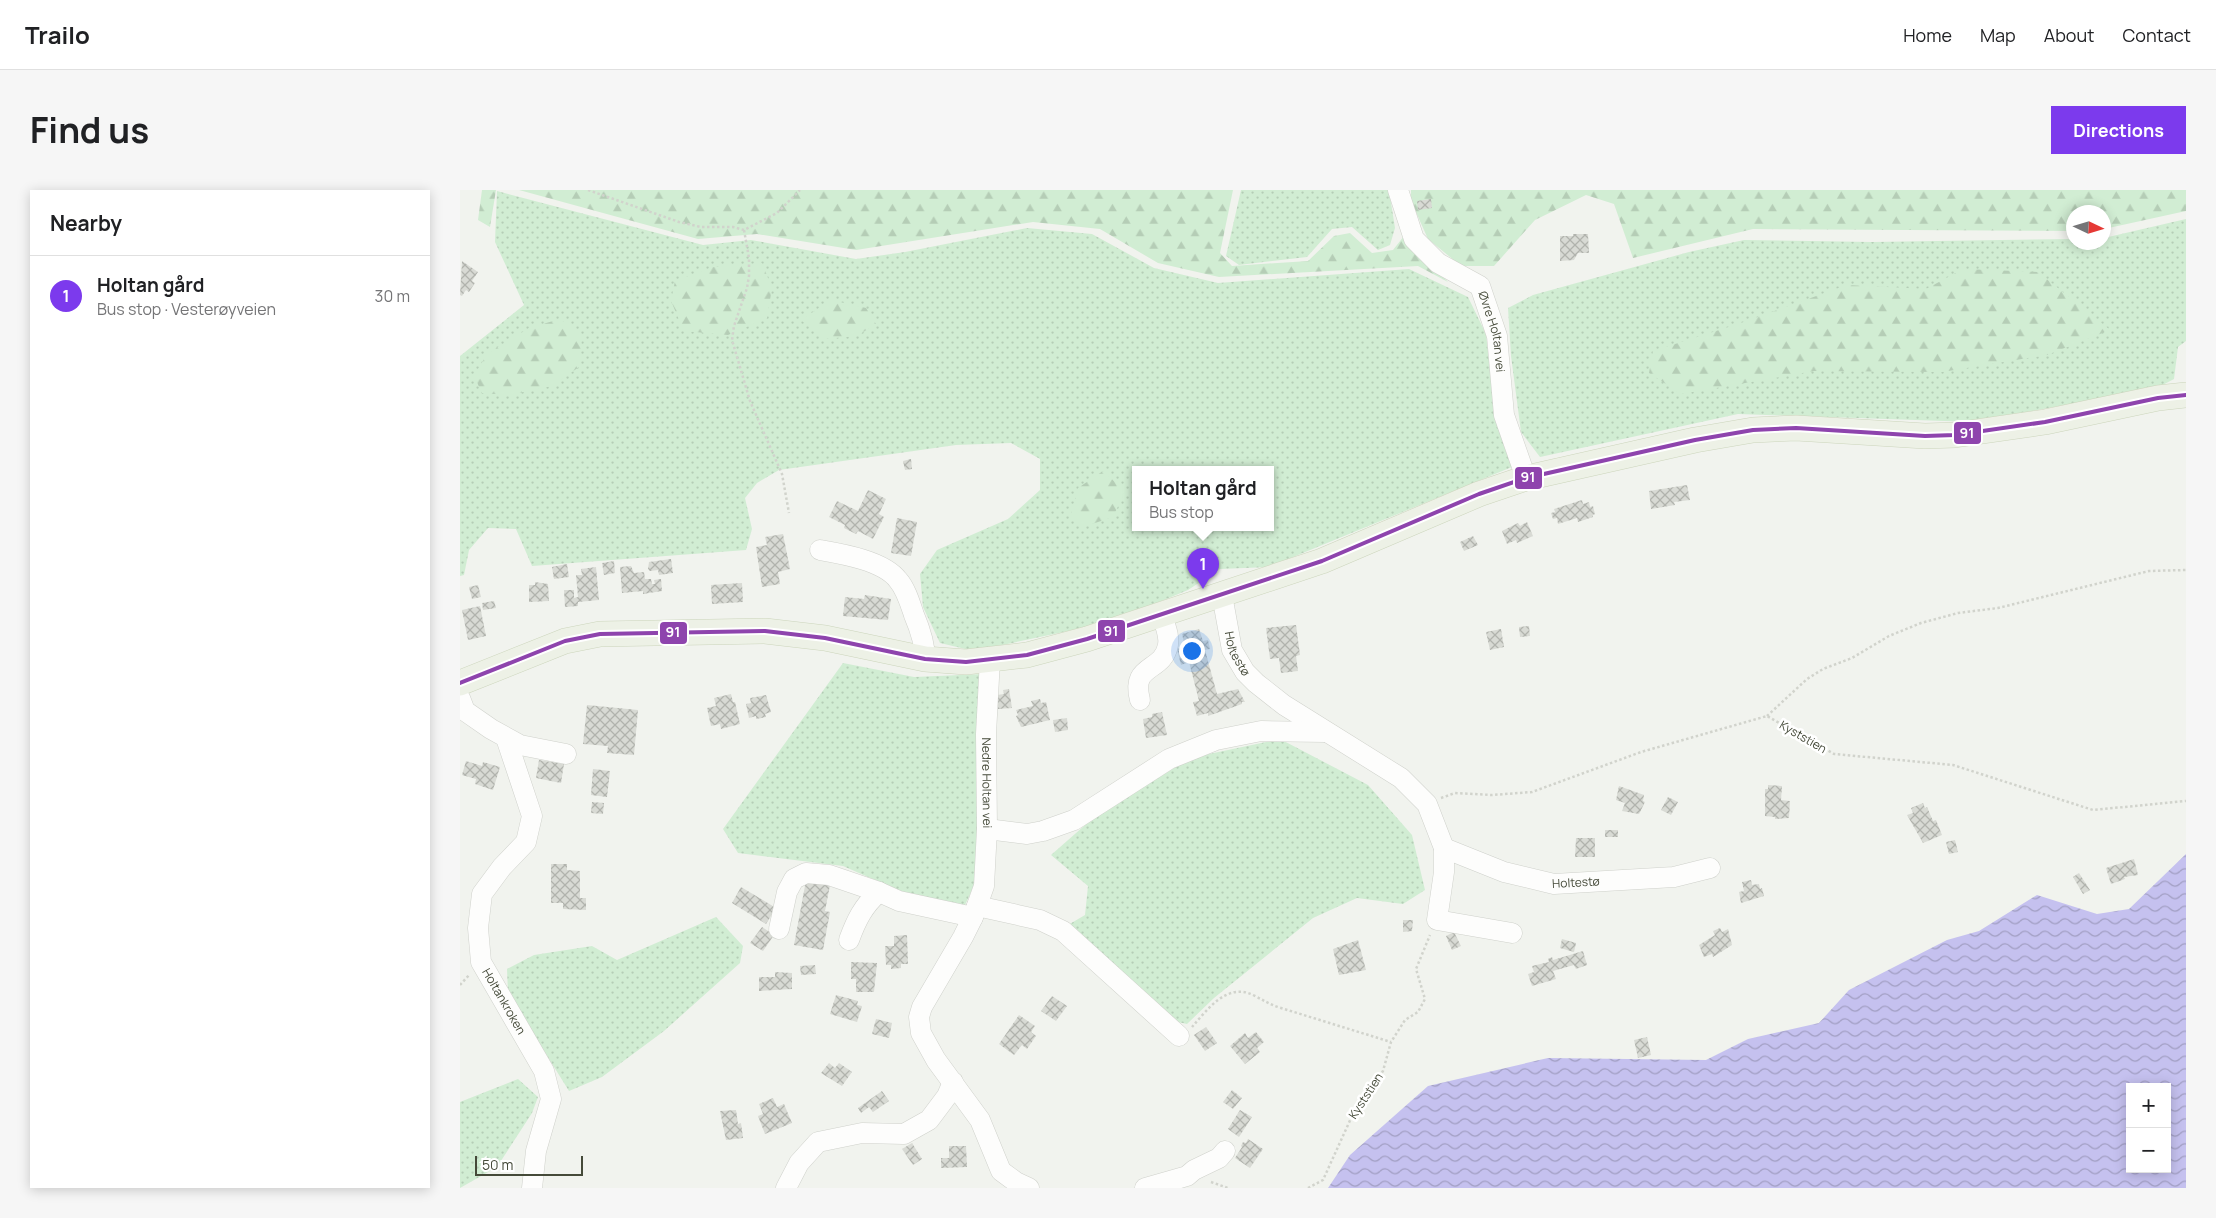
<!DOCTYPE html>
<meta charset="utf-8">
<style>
:root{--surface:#fff;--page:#f6f6f6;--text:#202124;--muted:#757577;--line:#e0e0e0;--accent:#7c3aed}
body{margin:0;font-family:Manrope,sans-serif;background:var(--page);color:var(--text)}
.controls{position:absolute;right:15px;bottom:15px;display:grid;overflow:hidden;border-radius:0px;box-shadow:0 2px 12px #0003}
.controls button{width:45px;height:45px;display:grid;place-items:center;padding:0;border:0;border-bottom:1px solid var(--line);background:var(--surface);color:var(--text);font:25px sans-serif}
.compass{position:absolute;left:1606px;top:15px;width:45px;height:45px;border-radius:50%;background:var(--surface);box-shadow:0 2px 12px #0003;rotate:94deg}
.scale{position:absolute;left:15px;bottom:12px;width:108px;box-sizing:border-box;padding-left:5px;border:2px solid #454a39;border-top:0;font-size:14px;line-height:18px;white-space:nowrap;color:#454a39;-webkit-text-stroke:4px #fff;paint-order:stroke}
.you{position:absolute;left:731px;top:460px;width:18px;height:18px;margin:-12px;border:4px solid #fff;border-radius:50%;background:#1a73e8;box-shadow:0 0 0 8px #1a73e833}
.badge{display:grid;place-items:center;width:32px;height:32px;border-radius:50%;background:var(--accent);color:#fff;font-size:16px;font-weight:700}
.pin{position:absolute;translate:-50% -41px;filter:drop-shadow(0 1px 2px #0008)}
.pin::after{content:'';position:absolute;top:26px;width:18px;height:15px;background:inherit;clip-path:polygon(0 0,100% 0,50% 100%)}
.popup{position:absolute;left:672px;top:276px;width:142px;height:65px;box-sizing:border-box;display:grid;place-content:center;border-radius:0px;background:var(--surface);filter:drop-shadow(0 1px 4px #0005);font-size:16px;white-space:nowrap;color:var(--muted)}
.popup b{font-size:19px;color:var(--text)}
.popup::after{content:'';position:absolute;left:50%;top:100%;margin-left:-10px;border:10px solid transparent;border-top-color:var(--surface)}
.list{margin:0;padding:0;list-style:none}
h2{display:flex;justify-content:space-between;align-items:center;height:65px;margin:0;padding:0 20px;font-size:21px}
h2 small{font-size:16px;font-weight:400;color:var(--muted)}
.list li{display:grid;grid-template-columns:32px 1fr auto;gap:15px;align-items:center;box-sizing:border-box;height:80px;padding:0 20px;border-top:1px solid var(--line)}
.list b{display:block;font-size:19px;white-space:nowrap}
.list p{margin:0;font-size:16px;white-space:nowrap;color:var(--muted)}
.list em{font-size:16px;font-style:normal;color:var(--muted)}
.map{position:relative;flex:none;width:1726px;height:998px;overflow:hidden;border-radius:0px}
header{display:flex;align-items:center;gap:30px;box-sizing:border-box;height:70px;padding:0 25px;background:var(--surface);border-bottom:1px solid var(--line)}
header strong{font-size:24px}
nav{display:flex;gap:28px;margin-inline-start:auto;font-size:18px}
.intro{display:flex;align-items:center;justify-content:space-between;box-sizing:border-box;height:120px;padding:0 30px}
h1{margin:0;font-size:35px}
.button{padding:12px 22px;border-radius:0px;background:var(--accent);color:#fff;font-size:18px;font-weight:700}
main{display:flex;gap:30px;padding:0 30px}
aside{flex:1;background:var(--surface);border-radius:0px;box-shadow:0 2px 12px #0003}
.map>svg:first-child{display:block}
.grass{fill:url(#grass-dots);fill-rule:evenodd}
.forest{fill:url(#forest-firs)}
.water{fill:url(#water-waves);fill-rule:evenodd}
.building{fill:url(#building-cross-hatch)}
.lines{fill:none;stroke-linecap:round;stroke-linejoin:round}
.minor-casing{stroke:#cfd1cb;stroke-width:21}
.major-casing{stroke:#ccd5bc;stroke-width:26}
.path{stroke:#d1d3cc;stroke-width:2.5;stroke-dasharray:2.5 2.5;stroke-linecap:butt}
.minor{stroke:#fdfdfc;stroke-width:20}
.major{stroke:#edf1e6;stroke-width:25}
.bus-1-casing{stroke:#fff;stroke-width:8}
.bus-1{stroke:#8e44ad;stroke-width:4}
.labels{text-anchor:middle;stroke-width:5;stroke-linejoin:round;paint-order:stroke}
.street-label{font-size:12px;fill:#454a39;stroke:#fff}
.line-badge{stroke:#fff;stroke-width:2}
.badge-label{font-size:14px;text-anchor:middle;font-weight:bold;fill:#fff}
</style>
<header>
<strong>Trailo</strong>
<nav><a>Home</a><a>Map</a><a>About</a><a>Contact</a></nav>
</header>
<div class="intro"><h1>Find us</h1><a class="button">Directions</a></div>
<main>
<aside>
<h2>Nearby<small></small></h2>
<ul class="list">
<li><span class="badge">1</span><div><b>Holtan gård</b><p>Bus stop · Vesterøyveien</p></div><em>30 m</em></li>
</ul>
</aside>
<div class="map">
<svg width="1726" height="998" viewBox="0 0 1726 998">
<defs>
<pattern id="grass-dots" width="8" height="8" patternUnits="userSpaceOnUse" patternTransform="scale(1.25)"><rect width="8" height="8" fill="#d1edd3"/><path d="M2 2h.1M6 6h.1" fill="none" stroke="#b5cdb6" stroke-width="1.8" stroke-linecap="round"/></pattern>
<pattern id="forest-firs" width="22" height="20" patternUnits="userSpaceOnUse" patternTransform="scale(1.25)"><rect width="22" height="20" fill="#d1edd3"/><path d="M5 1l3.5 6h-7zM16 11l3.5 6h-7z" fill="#b5cdb6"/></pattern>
<pattern id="water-waves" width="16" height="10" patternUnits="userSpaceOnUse" patternTransform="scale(1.25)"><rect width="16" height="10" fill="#c5c1ef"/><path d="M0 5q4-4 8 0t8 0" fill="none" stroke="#a29fc3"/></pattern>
<pattern id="building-cross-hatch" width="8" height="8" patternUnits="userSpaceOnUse" patternTransform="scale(1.25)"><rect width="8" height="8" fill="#d8dad4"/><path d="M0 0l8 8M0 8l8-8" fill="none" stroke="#b1b3ad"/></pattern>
</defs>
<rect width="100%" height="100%" fill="#f1f3ee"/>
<path class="grass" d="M 781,0 L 929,0 L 935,38 L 930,55 L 918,60 L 892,37 L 872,39 L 847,67 L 779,75 L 766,66 Z
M 37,1 L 243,55 L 291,50 L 396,69 L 445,62 L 567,38 L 632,44 L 694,78 L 758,93 L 949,79 L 1008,107 L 1026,144 L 1034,213 L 1052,277 L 809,377 L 760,379 L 728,400 L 651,432 L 514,461 L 480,453 L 463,417 L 460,384 L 477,360 L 548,329 L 580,300 L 580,269 L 551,253 L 496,255 L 319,280 L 297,293 L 285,308 L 292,339 L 286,360 L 72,376 L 56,339 L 28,338 L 9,360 L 4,385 L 0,386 L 0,166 L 64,115 L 35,52 ZM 676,280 L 810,280 L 810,338 L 676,338 Z
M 1726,29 L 1726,151 L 1718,157 L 1714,189 L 1697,198 L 1513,232 L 1278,224 L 1080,267 L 1061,242 L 1051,166 L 1048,118 L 1073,105 L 1229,62 L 1284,50 L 1412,52 L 1613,49 L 1614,52 L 1644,52 L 1644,48 Z
M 383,473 L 454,487 L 524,484 L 518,687 L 505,715 L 456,708 L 383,676 L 278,663 L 263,639 Z
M 820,549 L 908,595 L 952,645 L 965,700 L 943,714 L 897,708 L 853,728 L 754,808 L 727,834 L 709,830 L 608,735 L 625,725 L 628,696 L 591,665 L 632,629 L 730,568 Z
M 256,727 L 283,756 L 280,773 L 204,841 L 142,887 L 109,901 L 48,803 L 47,779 L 74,765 L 132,756 L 157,770 Z
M 58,889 L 78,907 L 72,923 L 37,977 L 0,998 L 0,912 Z"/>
<path class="forest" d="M 22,0 L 36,0 L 30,37 L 18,30 Z
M 59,0 L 773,0 L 760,63 L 772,76 L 848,71 L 874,46 L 890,43 L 912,63 L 933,60 L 944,46 L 988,92 L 958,76 L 759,87 L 698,73 L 640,39 L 573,32 L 396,60 L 297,44 L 238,49 Z
M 951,0 L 1726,0 L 1726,21 L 1644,39 L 1644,22 L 1614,22 L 1613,41 L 1293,39 L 1173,68 L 1154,14 L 1126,5 L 1075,30 L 1034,76 L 1001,76 L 968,49 L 951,11 Z
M 302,73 L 312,98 L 307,128 L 268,145 L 224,141 L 211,111 L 215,91 L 253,77 Z
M 1503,79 L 1578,82 L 1650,140 L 1587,165 L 1482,182 L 1354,181 L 1221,204 L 1189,183 L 1193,161 L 1278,134 L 1387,95 L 1466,99 Z
M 371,110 L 406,118 L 416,134 L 397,146 L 364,149 L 341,130 Z
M 100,129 L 122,146 L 119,177 L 92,196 L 49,205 L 22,203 L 14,186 L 27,164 L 69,138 Z
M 643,281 L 665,301 L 653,327 L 620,338 L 611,324 L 618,298 Z"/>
<path class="water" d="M 1726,664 L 1726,998 L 868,998 L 890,965 L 968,896 L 1088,868 L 1246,870 L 1288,849 L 1359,833 L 1389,800 L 1487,750 L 1519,741 L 1577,705 L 1637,724 L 1669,719 ZM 1670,897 L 1707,897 L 1707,979 L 1670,979 Z"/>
<path class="building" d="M 971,9 L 972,18 L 958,20 L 957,11 Z
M 1113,44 L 1128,44 L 1129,63 L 1118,63 L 1114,70 L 1100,71 L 1100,46 L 1113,46 Z
M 2,71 L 18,82 L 12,91 L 15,93 L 9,102 L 6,100 L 2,106 L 0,105 Z
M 451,269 L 452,279 L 445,280 L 443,271 Z
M 1227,295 L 1230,310 L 1214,312 L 1215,315 L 1191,319 L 1189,301 Z
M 408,300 L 426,309 L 419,324 L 424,327 L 413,349 L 398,341 L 396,344 L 384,338 L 385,335 L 369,327 L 377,311 L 398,321 Z
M 1122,310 L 1123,314 L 1129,312 L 1130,317 L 1133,316 L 1135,324 L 1133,325 L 1133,327 L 1118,332 L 1117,328 L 1098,334 L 1097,328 L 1093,329 L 1091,323 L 1095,322 L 1094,319 Z
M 437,328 L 457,332 L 451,366 L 431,363 Z
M 1067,332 L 1073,346 L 1057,353 L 1056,350 L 1047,354 L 1042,341 L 1058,333 L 1060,336 Z
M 323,344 L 330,379 L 318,382 L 320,394 L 302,397 L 296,357 L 307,355 L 305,347 Z
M 1013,346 L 1018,355 L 1004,361 L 1000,352 Z
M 211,369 L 213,383 L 199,385 L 198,380 L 190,381 L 188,379 L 189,372 Z
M 154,371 L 155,383 L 144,385 L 142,373 Z
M 107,374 L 109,387 L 94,389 L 92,377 Z
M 171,376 L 174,383 L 184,382 L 185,389 L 191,389 L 192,394 L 195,394 L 194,390 L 201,389 L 202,401 L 183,404 L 183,401 L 162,403 L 160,377 Z
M 136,377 L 139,410 L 118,412 L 118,416 L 105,417 L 104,400 L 114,400 L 114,408 L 118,407 L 116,385 L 122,385 L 121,379 Z
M 75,392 L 88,394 L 89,411 L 69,412 L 69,395 L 75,395 Z
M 282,393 L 283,412 L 252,414 L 251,395 Z
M 18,395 L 21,407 L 12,409 L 9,397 Z
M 405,405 L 431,409 L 428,430 L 383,426 L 385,407 L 404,409 Z
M 34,411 L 36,418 L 23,420 L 22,413 Z
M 20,416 L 26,446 L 8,450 L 2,420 Z
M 836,435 L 840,465 L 836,466 L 838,481 L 821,483 L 819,468 L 810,469 L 806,438 Z
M 1069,436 L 1070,446 L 1060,447 L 1059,437 Z
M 739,439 L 743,451 L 748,450 L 750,459 L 745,460 L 757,504 L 778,499 L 785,512 L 782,512 L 782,514 L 748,526 L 748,523 L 737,526 L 733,512 L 739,511 L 729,472 L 721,475 L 717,459 L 725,457 L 722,444 Z
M 1041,439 L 1044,457 L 1030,460 L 1026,442 Z
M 549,499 L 552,518 L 538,519 L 537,505 L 544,504 L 543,500 Z
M 271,504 L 273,512 L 275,512 L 280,534 L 261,539 L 260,534 L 251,536 L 247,518 L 256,516 L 254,508 Z
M 306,505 L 311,522 L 305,524 L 306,527 L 296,529 L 296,526 L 289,528 L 286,514 L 291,513 L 290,508 Z
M 580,509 L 581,513 L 586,512 L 590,530 L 561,537 L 556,526 L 558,525 L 556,520 L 573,516 L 571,511 Z
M 127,515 L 178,520 L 174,565 L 147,563 L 148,556 L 123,554 Z
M 702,522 L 707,545 L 686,548 L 683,529 L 692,527 L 692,524 Z
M 607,528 L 608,540 L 595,542 L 593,530 Z
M 79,570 L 104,574 L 101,593 L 76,588 Z
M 6,571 L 22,576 L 23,572 L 40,577 L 33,600 L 15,594 L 16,589 L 2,585 Z
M 133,579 L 150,581 L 147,607 L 131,605 Z
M 1308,595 L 1322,596 L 1321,610 L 1330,611 L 1329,628 L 1315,629 L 1315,627 L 1305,626 L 1305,599 L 1308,599 Z
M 1159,596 L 1184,605 L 1183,611 L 1185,612 L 1179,624 L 1162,621 L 1165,613 L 1156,610 Z
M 1208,607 L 1218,612 L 1211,625 L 1201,620 Z
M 132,612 L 144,613 L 143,624 L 131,623 Z
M 1463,613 L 1465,618 L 1467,617 L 1473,631 L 1476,630 L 1482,645 L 1463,653 L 1447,625 L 1453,623 L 1451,618 Z
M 1145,640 L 1158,640 L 1158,647 L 1145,647 Z
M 1116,648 L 1135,648 L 1135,667 L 1115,667 Z
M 1495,650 L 1498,662 L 1489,664 L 1486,652 Z
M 1674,669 L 1678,685 L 1664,687 L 1665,689 L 1651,694 L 1646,678 Z
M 91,674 L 107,674 L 107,680 L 120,681 L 120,708 L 126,708 L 126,720 L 103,719 L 103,713 L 91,713 Z
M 1619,683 L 1630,700 L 1623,704 L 1613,687 Z
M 347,685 L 371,690 L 365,721 L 370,722 L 363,760 L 334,755 Z
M 1291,690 L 1292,695 L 1299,694 L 1300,699 L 1302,698 L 1304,706 L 1281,713 L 1279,702 L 1284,701 L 1282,692 Z
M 281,697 L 316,718 L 306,734 L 272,713 Z
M 943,730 L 953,730 L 952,741 L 943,742 Z
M 302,737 L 314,745 L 303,761 L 290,753 Z
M 1260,738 L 1262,742 L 1268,739 L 1272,755 L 1253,767 L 1252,764 L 1244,767 L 1239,755 L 1255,745 L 1253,741 Z
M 994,742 L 1001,756 L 992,760 L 986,746 Z
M 447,745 L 448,774 L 441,774 L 441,778 L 431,779 L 431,775 L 426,775 L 425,756 L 434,756 L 434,746 Z
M 1102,749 L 1116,753 L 1114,762 L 1100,758 Z
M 898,750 L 906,780 L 879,785 L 873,759 Z
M 1123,761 L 1127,775 L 1116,779 L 1114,775 L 1093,781 L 1096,789 L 1072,796 L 1068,784 L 1074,782 L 1072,776 L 1089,772 L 1088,769 L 1092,767 L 1093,770 Z
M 391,772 L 417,773 L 414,802 L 396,802 L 396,789 L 391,789 Z
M 355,775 L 356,784 L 341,785 L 340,776 Z
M 315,782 L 332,783 L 332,799 L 299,801 L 299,787 L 315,787 Z
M 376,805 L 398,811 L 397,815 L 402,816 L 397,832 L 370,824 Z
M 592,806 L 607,816 L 596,831 L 581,821 Z
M 559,825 L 575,836 L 571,842 L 576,846 L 567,859 L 562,855 L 554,865 L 539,854 Z
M 416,829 L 432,833 L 429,848 L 412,844 Z
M 746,837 L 757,853 L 745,861 L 734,845 Z
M 796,842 L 804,852 L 797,858 L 800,862 L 785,874 L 770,856 L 785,843 L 788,848 Z
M 1187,847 L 1191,865 L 1178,868 L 1174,850 Z
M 369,873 L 375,878 L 379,873 L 392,882 L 382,896 L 361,883 Z
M 772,900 L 782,908 L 773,919 L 763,912 Z
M 422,901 L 429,911 L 413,922 L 409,917 L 401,923 L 398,918 Z
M 313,908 L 317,917 L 324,914 L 332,933 L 305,944 L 298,926 L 303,924 L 299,914 Z
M 276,920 L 278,934 L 281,933 L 283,948 L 266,950 L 260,921 Z
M 780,920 L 792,927 L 779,947 L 768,939 Z
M 788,949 L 803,959 L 790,978 L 775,968 L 782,957 L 781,956 L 783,952 L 786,953 Z
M 452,953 L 462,969 L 453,975 L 442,959 Z
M 489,956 L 506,956 L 507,977 L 481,978 L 481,968 L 489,968 Z"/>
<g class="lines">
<g class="minor-casing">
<g id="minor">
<path id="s1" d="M 938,0 L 954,49 L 978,73 L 1020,96 L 1037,146 L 1044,225 L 1066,288"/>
<path d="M 360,360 C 383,364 424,371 438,390 C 446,399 450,413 454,425 C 460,439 465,453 465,469"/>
<path id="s2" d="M 762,405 L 772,460 L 785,482 L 796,493 L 824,515 L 941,588 L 967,614 L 984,658 L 984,682 L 977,730 L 1052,743"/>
<path id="s3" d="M 530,469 L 526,544 L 527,639 L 524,696 L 513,727 L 503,747 L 462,817 L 459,827 L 461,843 L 476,870 L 520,930 L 541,981 L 556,992 L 569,998"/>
<path d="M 0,508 L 5,521 L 31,539 L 60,555 L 106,564"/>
<path d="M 680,510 C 670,473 703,483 708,455 C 710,445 704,434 702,424"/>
<path id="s4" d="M 46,548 L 72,626 L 66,652 L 42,677 L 22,704 L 18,738 L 21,772 L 84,881 L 91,909 L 76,961 L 72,998"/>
<path d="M 527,639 L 567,644 L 583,641 L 614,630 L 709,569 L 756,550 L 801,541 L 866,542"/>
<path id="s5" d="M 984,658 L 1044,682 L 1094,694 L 1214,687 L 1250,678"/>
<path d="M 517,716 L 580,730 L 603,741 L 719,846"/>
<path d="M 319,739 L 327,702 L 334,689 L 346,683 L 369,685 L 419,702 L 439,711 L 513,727"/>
<path d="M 389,750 C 396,731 403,716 419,702"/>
<path d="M 326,998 L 339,973 L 358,952 L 402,943 L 444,944 L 469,930 L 487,906 L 493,892"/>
<path d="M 685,998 L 727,986 L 734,980 L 759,968 L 765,961"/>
</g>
</g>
<g class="major-casing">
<path id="major" d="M 0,493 L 105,451 L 140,444 L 305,441 L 365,448 L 465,469 L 506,472 L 567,465 L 627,449 L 862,371 L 1019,304 L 1066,288 L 1235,250 L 1293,240 L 1336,238 L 1465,246 L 1495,245 L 1585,232 L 1698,208 L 1726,205"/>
</g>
<path class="path" d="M 128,0 L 219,32 L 241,37 L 273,37 L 284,40 L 317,23 L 340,0
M 284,40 L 289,68 L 289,86 L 287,98 L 274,136 L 272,150 L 290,211 L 322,284 L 329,323
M 1307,526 L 1347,489 L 1363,479 L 1392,468 L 1429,446 L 1461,433 L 1498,423 L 1538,418 L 1689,381 L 1726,380
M 981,608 L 995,603 L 1032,605 L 1072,602 L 1181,562 L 1307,526 L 1374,564 L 1493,575 L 1633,620 L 1726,611
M 0,795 L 10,784
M 732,837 C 747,820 767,792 793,805 C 803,810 811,815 821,818 L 931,852
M 751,992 L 768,998
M 848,998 L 863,990 L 892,926 L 923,881 L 931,852 L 945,830 L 958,822 L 965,809 L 956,779 L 970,745"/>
<use href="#minor" class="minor"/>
<use href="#major" class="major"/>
<g class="bus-1-casing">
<path id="bus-1" d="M 0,493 L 105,451 L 140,444 L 305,441 L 365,448 L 465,469 L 506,472 L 567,465 L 627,449 L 862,371 L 1019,304 L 1066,288 L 1235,250 L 1293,240 L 1336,238 L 1465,246 L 1495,245 L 1585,232 L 1698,208 L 1726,205"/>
</g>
<use href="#bus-1" class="bus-1"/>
</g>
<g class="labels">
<g class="street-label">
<text dy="4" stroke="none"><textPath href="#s1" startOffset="181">Øvre Holtan vei</textPath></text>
<text dy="4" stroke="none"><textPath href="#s2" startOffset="61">Holtestø</textPath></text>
<text transform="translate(1343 547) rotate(30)" y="4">Kyststien</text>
<text dy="4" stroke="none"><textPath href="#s3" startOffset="124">Nedre Holtan vei</textPath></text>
<text dy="4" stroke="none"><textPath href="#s5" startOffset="138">Holtestø</textPath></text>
<text dy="4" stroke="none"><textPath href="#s4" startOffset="291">Holtankroken</textPath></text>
<text transform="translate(906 906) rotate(-57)" y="4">Kyststien</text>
</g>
</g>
<g class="line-badge">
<rect x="1493" y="231" width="29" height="24" rx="5" fill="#8e44ad"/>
<rect x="1054" y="276" width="29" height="24" rx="5" fill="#8e44ad"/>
<rect x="637" y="429" width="29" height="24" rx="5" fill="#8e44ad"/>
<rect x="199" y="431" width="29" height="24" rx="5" fill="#8e44ad"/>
</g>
<g class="badge-label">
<text x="1507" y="248">91</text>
<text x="1068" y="292">91</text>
<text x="651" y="446">91</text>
<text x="213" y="447">91</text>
</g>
</svg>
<div class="controls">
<button>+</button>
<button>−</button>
</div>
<svg class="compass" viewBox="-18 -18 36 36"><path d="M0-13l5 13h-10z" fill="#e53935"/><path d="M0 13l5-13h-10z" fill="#757577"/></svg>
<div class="scale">50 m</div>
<div class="you"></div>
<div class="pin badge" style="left:743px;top:399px">1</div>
<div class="popup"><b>Holtan gård</b>Bus stop</div>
</div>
</main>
